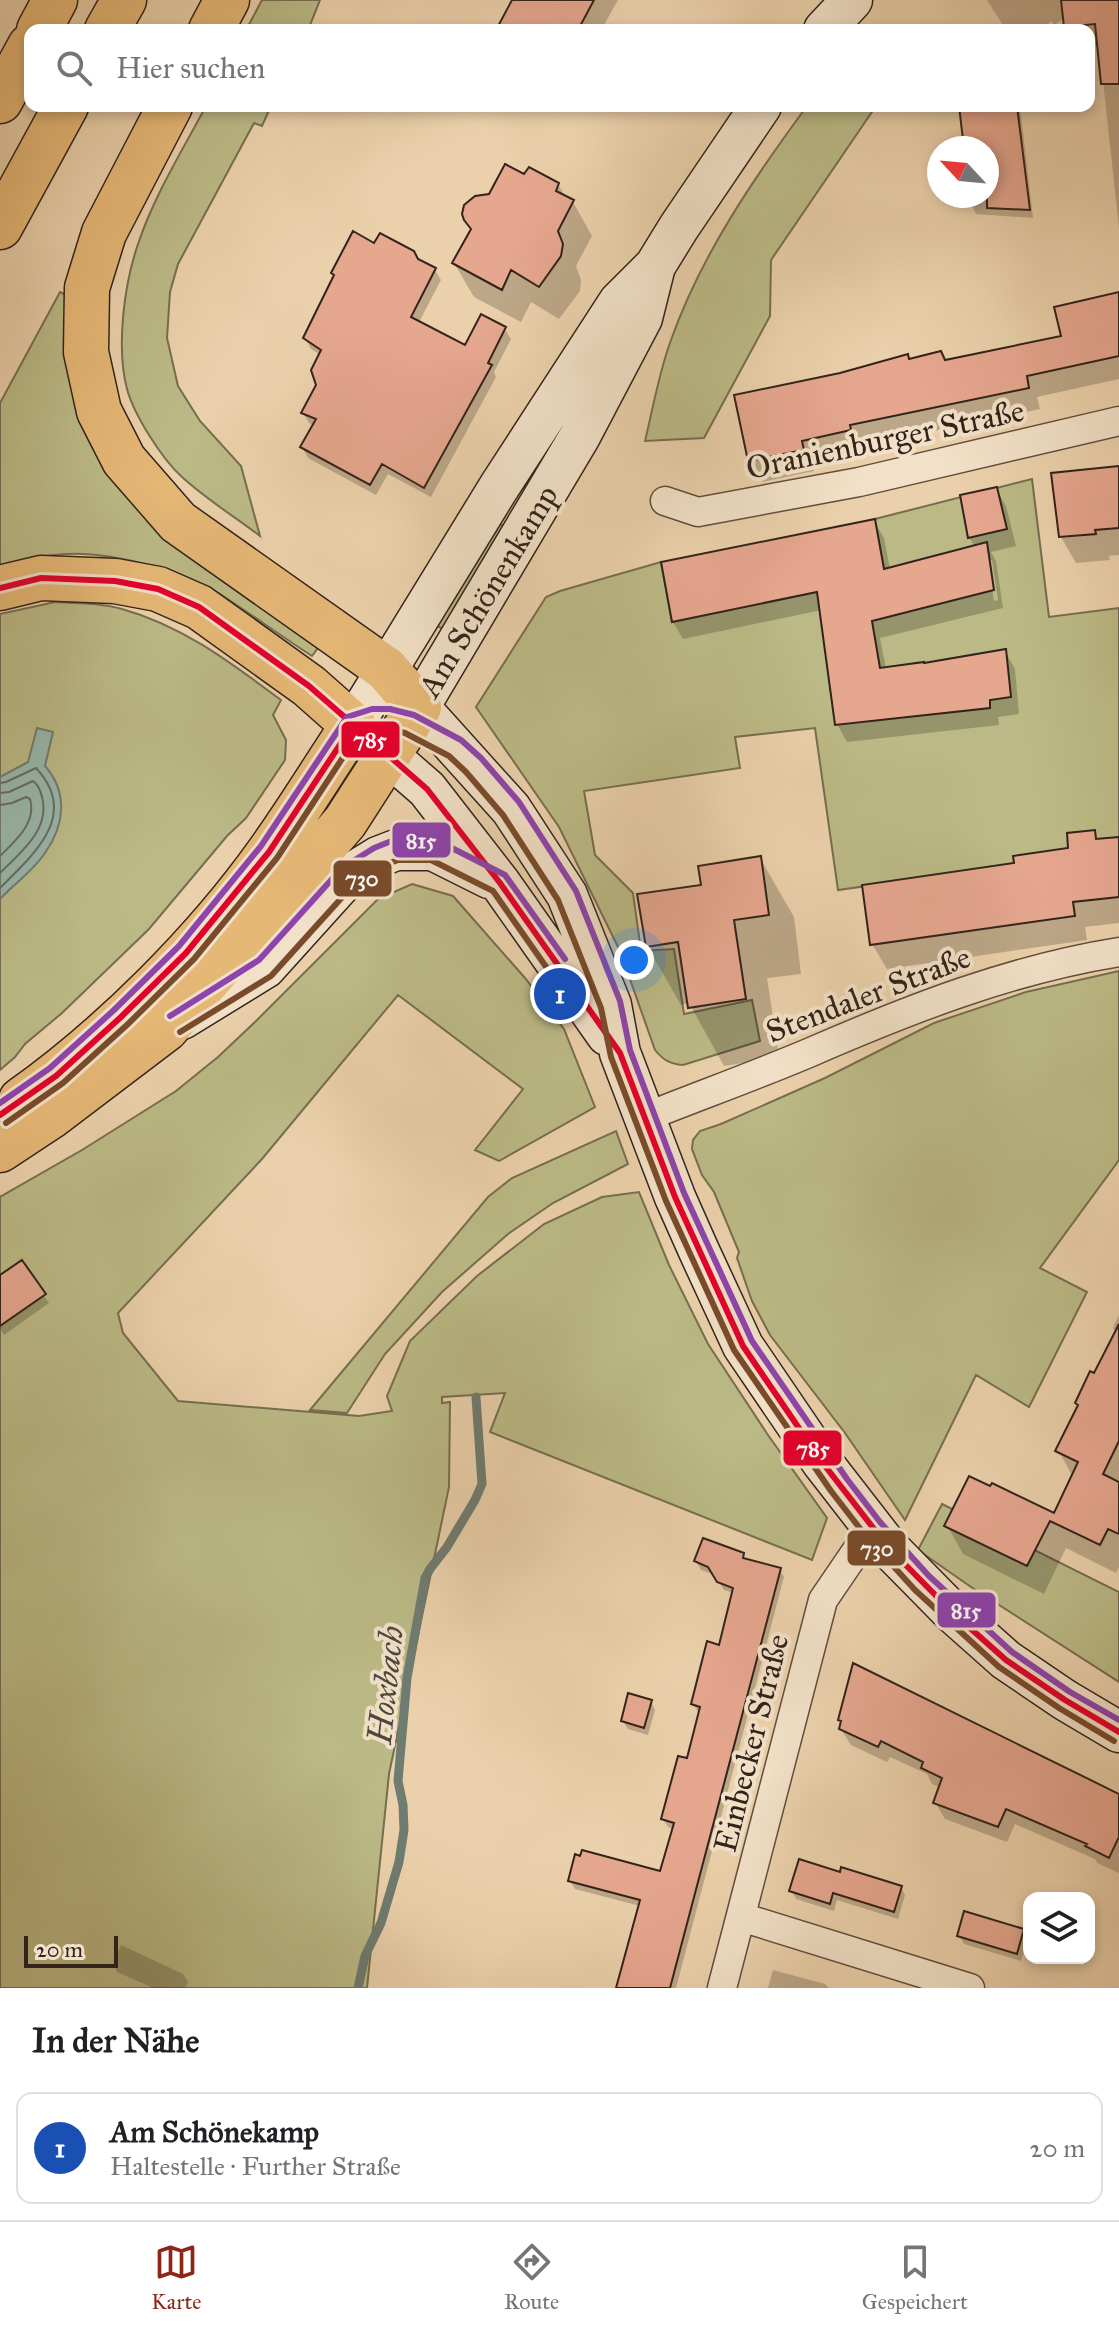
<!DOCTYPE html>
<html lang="de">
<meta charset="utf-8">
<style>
:root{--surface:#fff;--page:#f2f2f2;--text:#202124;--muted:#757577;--line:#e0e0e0;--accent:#8f2418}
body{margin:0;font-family:"IM FELL Great Primer",serif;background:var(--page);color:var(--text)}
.controls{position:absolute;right:24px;bottom:24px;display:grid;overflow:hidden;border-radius:16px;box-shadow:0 4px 12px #0003}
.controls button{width:72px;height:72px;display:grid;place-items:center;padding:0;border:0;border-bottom:2px solid var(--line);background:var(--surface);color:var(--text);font:40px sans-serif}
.compass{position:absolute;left:927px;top:136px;width:72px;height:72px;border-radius:50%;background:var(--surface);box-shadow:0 4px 12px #0003;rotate:296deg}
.scale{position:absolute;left:24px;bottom:20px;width:94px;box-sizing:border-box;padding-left:8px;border:4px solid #32231b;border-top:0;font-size:22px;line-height:28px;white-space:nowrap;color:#32231b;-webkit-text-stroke:6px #f2e1c8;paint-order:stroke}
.you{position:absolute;left:634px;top:960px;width:28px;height:28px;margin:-20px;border:6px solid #fff;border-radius:50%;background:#1a73e8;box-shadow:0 0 0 12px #1a73e833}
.badge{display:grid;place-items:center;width:52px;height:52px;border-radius:50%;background:var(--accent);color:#fff;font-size:26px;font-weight:700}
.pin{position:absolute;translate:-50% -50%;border:4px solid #fff;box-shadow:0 2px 8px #0006}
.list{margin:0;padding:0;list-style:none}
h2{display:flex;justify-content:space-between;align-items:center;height:104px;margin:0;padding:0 32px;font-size:34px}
h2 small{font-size:26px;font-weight:400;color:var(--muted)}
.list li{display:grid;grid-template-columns:52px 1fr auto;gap:24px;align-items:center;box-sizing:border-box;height:112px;margin:0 16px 16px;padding:0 16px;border:2px solid var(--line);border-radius:16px}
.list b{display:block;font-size:30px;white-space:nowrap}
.list p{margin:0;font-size:26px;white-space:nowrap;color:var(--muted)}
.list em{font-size:26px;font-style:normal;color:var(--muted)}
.icon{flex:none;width:44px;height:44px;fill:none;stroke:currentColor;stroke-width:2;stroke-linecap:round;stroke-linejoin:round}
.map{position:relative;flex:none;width:1119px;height:1988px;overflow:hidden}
.search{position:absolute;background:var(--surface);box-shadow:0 4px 12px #0003;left:24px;right:24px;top:24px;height:88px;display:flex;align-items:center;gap:20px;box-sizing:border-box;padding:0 28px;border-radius:16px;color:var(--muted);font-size:30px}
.sheet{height:232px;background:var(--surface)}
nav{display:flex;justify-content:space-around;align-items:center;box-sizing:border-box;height:112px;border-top:2px solid var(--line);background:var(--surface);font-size:22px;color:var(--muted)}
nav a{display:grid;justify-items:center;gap:4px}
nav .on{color:var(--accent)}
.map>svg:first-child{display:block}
.green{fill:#bbba86;stroke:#766e50;stroke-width:2}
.water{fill:#98b7ab;stroke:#6f7c71;stroke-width:2}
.shadow{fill:#0003;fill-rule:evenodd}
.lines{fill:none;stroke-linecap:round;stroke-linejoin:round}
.shore{stroke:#656d63;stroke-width:2}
.stream{stroke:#6f7c71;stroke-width:9}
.building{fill:#e6a78f;stroke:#32231b;stroke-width:2}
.street-casing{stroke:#604e3f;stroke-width:31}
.secondary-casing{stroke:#32231b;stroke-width:43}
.primary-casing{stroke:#32231b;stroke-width:47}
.highway-casing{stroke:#32231b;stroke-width:47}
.street{stroke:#f2e1c8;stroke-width:28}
.secondary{stroke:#f2e1c8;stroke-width:40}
.primary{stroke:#e6b876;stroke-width:44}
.highway{stroke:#e6b876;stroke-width:44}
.bus-1-casing{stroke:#f2e1c8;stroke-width:12}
.bus-2-casing{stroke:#f2e1c8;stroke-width:12}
.bus-3-casing{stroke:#f2e1c8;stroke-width:12}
.bus-1{stroke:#e4002b;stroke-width:6}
.bus-2{stroke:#7a4b2a;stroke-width:6}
.bus-3{stroke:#8e44ad;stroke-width:6}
.labels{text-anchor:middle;stroke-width:8;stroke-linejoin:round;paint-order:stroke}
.street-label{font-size:32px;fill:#32231b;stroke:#f2e1c8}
.water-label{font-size:34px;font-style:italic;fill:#4c483f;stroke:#f2e1c8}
.line-badge{stroke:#f2e1c8;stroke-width:3}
.badge-label{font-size:22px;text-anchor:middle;font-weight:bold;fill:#fff}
</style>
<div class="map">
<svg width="1119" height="1988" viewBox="0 0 1119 1988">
<rect width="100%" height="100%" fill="#ebd1ab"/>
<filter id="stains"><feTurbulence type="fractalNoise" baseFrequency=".0025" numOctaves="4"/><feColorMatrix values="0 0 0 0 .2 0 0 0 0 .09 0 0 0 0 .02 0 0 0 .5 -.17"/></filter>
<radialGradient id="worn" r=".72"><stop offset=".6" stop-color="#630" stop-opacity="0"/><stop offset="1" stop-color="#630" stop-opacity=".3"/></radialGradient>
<path class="green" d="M 262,0 L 320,0 L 308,30 L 246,30 Z
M 206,106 L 271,106 L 262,126 L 254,123 L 178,264 L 170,292 L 167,338 L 178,386 L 200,421 L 241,466 L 260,536 C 235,517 206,499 182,477 C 162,459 134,415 127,389 C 116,347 124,285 138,244 C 154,196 182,151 206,106 Z
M 807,106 L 876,106 L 771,260 L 770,316 L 704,438 L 645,441 C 653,408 659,372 671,340 C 701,255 754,178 807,106 Z
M 60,292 L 68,296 L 75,393 L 320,645 L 312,656 C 281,636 251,614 220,594 C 181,571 112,551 66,554 C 44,555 21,561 0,568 L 0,403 Z
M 1032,479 L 1049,617 L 1119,608 L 1119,850 L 838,890 L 815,728 L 735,737 L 740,768 L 584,791 L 595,855 L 633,893 L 641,951 L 674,949 L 684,1014 L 752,1000 L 760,1041 L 683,1065 C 670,1064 663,1060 655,1050 L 620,951 L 559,827 L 476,707 L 546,597 L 560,591 L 661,562 L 672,622 L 810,585 L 875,519 Z
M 500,523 L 503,526 L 445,630 L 433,624 Z
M 55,602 C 77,603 100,603 122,609 C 183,626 231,663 281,700 L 273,715 L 286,740 L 285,760 L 246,818 L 227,836 L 149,929 L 62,1013 L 25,1044 L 15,1057 L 0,1070 L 0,614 Z
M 412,884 L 453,896 L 525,978 L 564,1029 L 595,1107 L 499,1161 L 475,1150 L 523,1089 L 398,995 L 262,1159 L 118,1313 L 123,1333 L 178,1401 L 359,1416 L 392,1411 L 387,1396 L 410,1341 L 477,1276 L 544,1224 L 602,1197 L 639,1192 L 669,1265 L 708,1344 L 768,1435 L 827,1518 L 812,1560 L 490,1432 L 505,1393 L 442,1397 L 442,1403 L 450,1402 L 449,1487 L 389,1774 L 367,1988 L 0,1988 L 0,1197 L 82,1150 L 176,1091 L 218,1057 L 256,1021 L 378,899 Z
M 1119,971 L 1119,1160 L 1040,1268 L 1087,1292 L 1029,1407 L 976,1375 L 905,1520 L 845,1433 L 770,1335 L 752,1301 L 737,1258 L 739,1252 L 714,1192 L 702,1175 L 692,1149 L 693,1140 L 700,1131 L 721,1124 L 825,1078 L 934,1023 L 1026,992 Z
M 616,1131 L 628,1164 L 553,1203 L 508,1234 L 442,1292 L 385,1354 L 347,1413 L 310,1410 L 488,1197 L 512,1178 Z
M 942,1504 L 1119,1592 L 1119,1682 L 971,1587 L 918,1550 Z"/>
<path class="water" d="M 37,728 L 53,732 L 45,766 C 68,792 65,825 45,853 C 34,870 14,884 0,899 L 0,777 L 28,762 Z"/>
<path class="shadow" d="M 515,0 L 618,0 L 601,30 L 498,30 Z
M 987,0 L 1119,0 L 1119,228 L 1099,44 L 1089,45 L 1089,30 L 1068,30 L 1065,18 L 1054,25 L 1052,21 L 1038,30 L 1032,30 L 1027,23 L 1016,30 L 1006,30 Z
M 961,106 L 1020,106 L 1033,218 L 976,214 L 972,206 L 971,196 L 987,196 L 987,148 L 966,148 Z
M 525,176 L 558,184 L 566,198 L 573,202 L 592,236 L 576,266 L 581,280 L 580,291 L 559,319 L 531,302 L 521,322 L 474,297 L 454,263 L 491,196 Z
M 375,246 L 435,270 L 441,280 L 418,324 L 466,348 L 504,328 L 511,339 L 494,372 L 496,377 L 431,497 L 388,474 L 376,495 L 308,458 L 302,447 L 315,426 L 309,423 L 303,413 L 318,385 L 321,355 L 311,349 L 305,338 Z
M 1119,295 L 1119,379 L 1037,397 L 1040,409 L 861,446 L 862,451 L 813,462 L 814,471 L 762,482 L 750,461 L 737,397 L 909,361 L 946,362 L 1063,337 Z
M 1119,468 L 1119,555 L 1109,556 L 1110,560 L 1076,563 L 1061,537 Z
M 996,489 L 1006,506 L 1016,546 L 991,552 L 996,561 L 1003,608 L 880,638 L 886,669 L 1005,651 L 1015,669 L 1019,714 L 998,717 L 999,725 L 847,742 L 837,724 L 822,610 L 683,639 L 673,622 L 874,521 L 884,538 L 890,569 L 975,547 L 969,537 ZM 988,560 L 992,560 L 998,600 L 994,601 Z
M 1094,833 L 1098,841 L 1119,839 L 1119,923 L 1085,927 L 1087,940 L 887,969 L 872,944 L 1016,865 L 1071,849 Z
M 760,858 L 794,917 L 801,974 L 767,978 L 779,1057 L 724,1066 L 689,1003 L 681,1005 L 647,946 Z
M 21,1263 L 49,1303 L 4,1335 L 0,1329 L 0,1278 Z
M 1119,1315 L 1119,1567 L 1116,1573 L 1066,1548 L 1044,1594 L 963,1554 L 947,1525 L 1055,1515 L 1073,1477 L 1058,1450 L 1116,1334 L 1113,1328 Z
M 742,1555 L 746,1561 L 779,1569 L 784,1577 L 676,1988 L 618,1988 L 640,1906 L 575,1889 L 570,1881 L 661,1874 L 674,1829 L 668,1827 L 663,1819 L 689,1761 L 701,1713 L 698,1712 L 693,1704 L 720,1647 L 734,1593 L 724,1590 L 715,1575 L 701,1570 L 696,1561 Z
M 651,1702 L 655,1710 L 648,1735 L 628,1729 L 623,1721 Z
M 841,1729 L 1119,1796 L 1119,1873 L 1097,1863 L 1095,1859 L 1015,1824 L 1007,1842 L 945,1819 L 935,1802 L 941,1788 L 932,1784 L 927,1774 L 890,1757 L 887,1762 L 851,1745 Z
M 841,1874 L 901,1887 L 905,1895 L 898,1919 L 837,1900 L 834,1911 L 796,1899 L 792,1891 Z
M 1023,1931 L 1028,1939 L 1021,1961 L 964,1944 L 959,1935 Z
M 121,1945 L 183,1974 L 188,1982 L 185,1988 L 153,1988 L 117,1972 L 113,1964 Z
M 773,1970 L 825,1984 L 829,1988 L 768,1988 Z"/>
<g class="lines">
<path class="shore" d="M 0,783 L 6,782 L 36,768 C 80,815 34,854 0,888
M 0,793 L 9,792 L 33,781 C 39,786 40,790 42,797 C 51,829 20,853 0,873
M 0,805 L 12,803 L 26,797 L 30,799 C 37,823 15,841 0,856"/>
<path class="stream" d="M 358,1988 L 365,1956 L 381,1923 L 399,1862 L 404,1830 L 403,1805 L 398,1781 L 407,1678 L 425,1578 L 430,1569 L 447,1547 L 475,1500 L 482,1484 L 476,1397"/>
</g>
<path class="building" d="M 512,0 L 594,0 L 578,30 L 496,30 Z
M 1061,0 L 1119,0 L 1119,84 L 1101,84 L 1095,24 L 1064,27 Z
M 959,106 L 1017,106 L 1030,210 L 987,208 L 987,148 L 964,148 Z
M 505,164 L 524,174 L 529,167 L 559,183 L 556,191 L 574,200 L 558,231 L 563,244 L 561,256 L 539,287 L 511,270 L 502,290 L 452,263 L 471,229 L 464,220 L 462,214 L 464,205 L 475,196 L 489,194 Z
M 353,231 L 374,243 L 380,233 L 414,251 L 418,259 L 436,268 L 411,317 L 465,345 L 481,314 L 506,327 L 488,363 L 492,365 L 424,488 L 382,464 L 370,485 L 300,447 L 316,419 L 301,413 L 316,385 L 311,370 L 321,350 L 303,338 L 334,275 L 331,273 Z
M 1119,292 L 1119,356 L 1027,376 L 1029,388 L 850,425 L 851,430 L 802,441 L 804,450 L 748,461 L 734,395 L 840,373 L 908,354 L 909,359 L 941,351 L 945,360 L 1061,336 L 1054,307 Z
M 1119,466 L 1119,528 L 1095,530 L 1096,534 L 1059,537 L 1051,473 Z
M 997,487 L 1007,529 L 968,538 L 960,495 Z
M 875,519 L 884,569 L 987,542 L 994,590 L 872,621 L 880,668 L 924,662 L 924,663 L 1006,649 L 1011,697 L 990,700 L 990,708 L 835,725 L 817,592 L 672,622 L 661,562 Z
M 1095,830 L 1096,839 L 1119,837 L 1119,897 L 1073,902 L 1075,916 L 870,945 L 862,885 L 1014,863 L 1013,856 L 1068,848 L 1067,833 Z
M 761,856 L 769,915 L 734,920 L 746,999 L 688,1008 L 678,942 L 646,947 L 637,894 L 701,885 L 698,866 Z
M 22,1260 L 46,1294 L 0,1326 L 0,1275 Z
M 1119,1324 L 1119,1441 L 1103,1474 L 1119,1482 L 1119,1534 L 1108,1529 L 1100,1545 L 1050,1521 L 1027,1566 L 944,1526 L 969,1476 L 990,1486 L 992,1483 L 1054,1513 L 1078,1462 L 1055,1451 L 1078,1405 L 1075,1403 L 1090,1371 L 1094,1373 Z
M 703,1538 L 744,1553 L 743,1558 L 781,1568 L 670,1988 L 616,1988 L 640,1900 L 568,1881 L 575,1854 L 580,1856 L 582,1850 L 660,1871 L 674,1823 L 661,1819 L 678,1756 L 687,1758 L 700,1707 L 691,1704 L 707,1641 L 719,1645 L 733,1588 L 717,1582 L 708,1567 L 694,1561 Z
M 853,1663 L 1119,1794 L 1119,1837 L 1109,1858 L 1085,1846 L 1087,1844 L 1006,1809 L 998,1827 L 933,1803 L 942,1778 L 921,1768 L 923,1762 L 881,1741 L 878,1747 L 839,1729 L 841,1721 L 838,1720 Z
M 628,1693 L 652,1700 L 644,1728 L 621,1721 Z
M 799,1859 L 840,1872 L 841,1867 L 902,1886 L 894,1912 L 833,1893 L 830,1904 L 789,1891 Z
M 964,1911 L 1024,1929 L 1017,1954 L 957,1936 Z"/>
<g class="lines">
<g class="street-casing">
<path id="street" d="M 665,501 L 698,512 L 859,482 L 1119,421
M 646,1117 C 701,1095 757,1075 811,1052 C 910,1009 1012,969 1119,952
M 741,1917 L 970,1988
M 722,1988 L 823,1600 L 872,1528"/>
</g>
<g class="secondary-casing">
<path id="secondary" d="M 824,30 L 852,0
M 655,266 L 642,318 L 580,436 L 419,707 L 511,809 L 567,895 L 611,1005 L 620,1053 L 675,1197 L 699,1251 L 743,1346 L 822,1462 L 888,1547 L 952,1612 L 1006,1660 L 1065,1700 L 1119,1732
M 353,725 L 499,487 L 619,302 L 655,266 L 679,227 L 761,106
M 365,735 L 427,789 L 500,883 L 607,1035
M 182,1019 L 265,968 L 349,875 L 378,857 L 396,850 L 433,850 L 489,878"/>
</g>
<g class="primary-casing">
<path id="primary" d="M 21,1100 C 111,1036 205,942 269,852 C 299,810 325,767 353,725
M 0,1150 L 50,1117 L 166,1029 L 345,822 L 419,707 L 386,669"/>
</g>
<g class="highway-casing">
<path id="highway" d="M 39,30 L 55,0
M 107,30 L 124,0
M 211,30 L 227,0
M 0,101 L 30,46
M 170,106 L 104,233 L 87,288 L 86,352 L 99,411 L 124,460 L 178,522 L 386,669
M 0,227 L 66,106
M 0,588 L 41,578 L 115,581 L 158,589 L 199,607 L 309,686 L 353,725"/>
</g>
<use href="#street" class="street"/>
<use href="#secondary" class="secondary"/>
<use href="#primary" class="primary"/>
<use href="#highway" class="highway"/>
<g class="bus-1-casing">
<path id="bus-1" d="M 0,588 L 41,578 L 115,581 L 158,589 L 199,607 L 309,686 L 427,789 L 500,883 L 620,1053 L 675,1197 L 743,1346 L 822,1462 L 888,1547 L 952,1612 L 1006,1660 L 1065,1700 L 1119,1732
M 0,1115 L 56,1076 L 121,1017 L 186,953 L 269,852 L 353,725"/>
</g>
<g class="bus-2-casing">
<path id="bus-2" d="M 180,1032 L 271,976 L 355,883 L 382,866 L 398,860 L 431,860 L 493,891 L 549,971
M 6,1123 L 63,1083 L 128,1024 L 194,959 L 277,858 L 359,733 L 374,729 L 388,729 L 405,733 L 449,756 L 466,772 L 503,815 L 558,900 L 601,1008 L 611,1057 L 666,1201 L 734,1350 L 831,1491 L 865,1535 L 915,1590 L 999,1667 L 1059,1708 L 1114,1741"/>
</g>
<g class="bus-3-casing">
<path id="bus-3" d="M 170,1016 L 259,960 L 342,868 L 374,848 L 394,840 L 436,840 L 505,875 L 565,959
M 0,1103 L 50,1068 L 114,1010 L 179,946 L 261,846 L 347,717 L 372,709 L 390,709 L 414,715 L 461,740 L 481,758 L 519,802 L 576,891 L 620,1001 L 630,1050 L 684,1193 L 752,1341 L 847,1479 L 880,1522 L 929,1576 L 1012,1652 L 1070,1692 L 1119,1720"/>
</g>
<use href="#bus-1" class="bus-1"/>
<use href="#bus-2" class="bus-2"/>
<use href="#bus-3" class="bus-3"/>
</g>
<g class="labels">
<g class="street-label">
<text transform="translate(885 439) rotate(-12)" y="11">Oranienburger Straße</text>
<text transform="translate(488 591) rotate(-59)" y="11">Am Schönenkamp</text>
<text transform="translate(868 994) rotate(-21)" y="11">Stendaler Straße</text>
<text transform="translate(751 1743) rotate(-76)" y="11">Einbecker Straße</text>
</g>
<g class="water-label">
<text transform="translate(385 1685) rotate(-84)" y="12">Hoxbach</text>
</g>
</g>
<g class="line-badge">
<rect x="340" y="720" width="61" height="39" rx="8" fill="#e4002b"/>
<rect x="391" y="821" width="61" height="38" rx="8" fill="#8e44ad"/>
<rect x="332" y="859" width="61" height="39" rx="8" fill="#7a4b2a"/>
<rect x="782" y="1429" width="61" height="38" rx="8" fill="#e4002b"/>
<rect x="846" y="1529" width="61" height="38" rx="8" fill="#7a4b2a"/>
<rect x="936" y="1591" width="61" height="38" rx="8" fill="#8e44ad"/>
</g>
<g class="badge-label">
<text x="370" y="747">785</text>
<text x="421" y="848">815</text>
<text x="362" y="886">730</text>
<text x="813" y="1456">785</text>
<text x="877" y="1556">730</text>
<text x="966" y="1618">815</text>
</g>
<rect width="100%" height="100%" filter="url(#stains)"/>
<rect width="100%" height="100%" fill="url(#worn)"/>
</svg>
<div class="controls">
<button><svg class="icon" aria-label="layers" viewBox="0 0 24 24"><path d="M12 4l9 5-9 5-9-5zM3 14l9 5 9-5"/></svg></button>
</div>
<svg class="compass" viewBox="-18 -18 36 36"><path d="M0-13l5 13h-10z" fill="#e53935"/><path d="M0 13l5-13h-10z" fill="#757577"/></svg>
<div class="scale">20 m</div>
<div class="you"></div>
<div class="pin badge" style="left:560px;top:994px;background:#1a4fb4">1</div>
<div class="search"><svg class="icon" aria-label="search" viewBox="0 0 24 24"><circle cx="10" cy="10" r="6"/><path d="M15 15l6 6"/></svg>Hier suchen</div>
</div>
<section class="sheet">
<h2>In der Nähe<small></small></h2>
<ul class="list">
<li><span class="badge" style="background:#1a4fb4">1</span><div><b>Am Schönekamp</b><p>Haltestelle · Further Straße</p></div><em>20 m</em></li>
</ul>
</section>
<nav>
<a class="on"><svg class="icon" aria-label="map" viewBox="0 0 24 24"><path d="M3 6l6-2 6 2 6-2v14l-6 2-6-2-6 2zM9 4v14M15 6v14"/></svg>Karte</a>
<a><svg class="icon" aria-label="directions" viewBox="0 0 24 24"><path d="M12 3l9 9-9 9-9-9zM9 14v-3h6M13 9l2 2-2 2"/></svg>Route</a>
<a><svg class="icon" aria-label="saved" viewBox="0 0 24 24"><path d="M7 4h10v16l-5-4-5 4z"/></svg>Gespeichert</a>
</nav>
